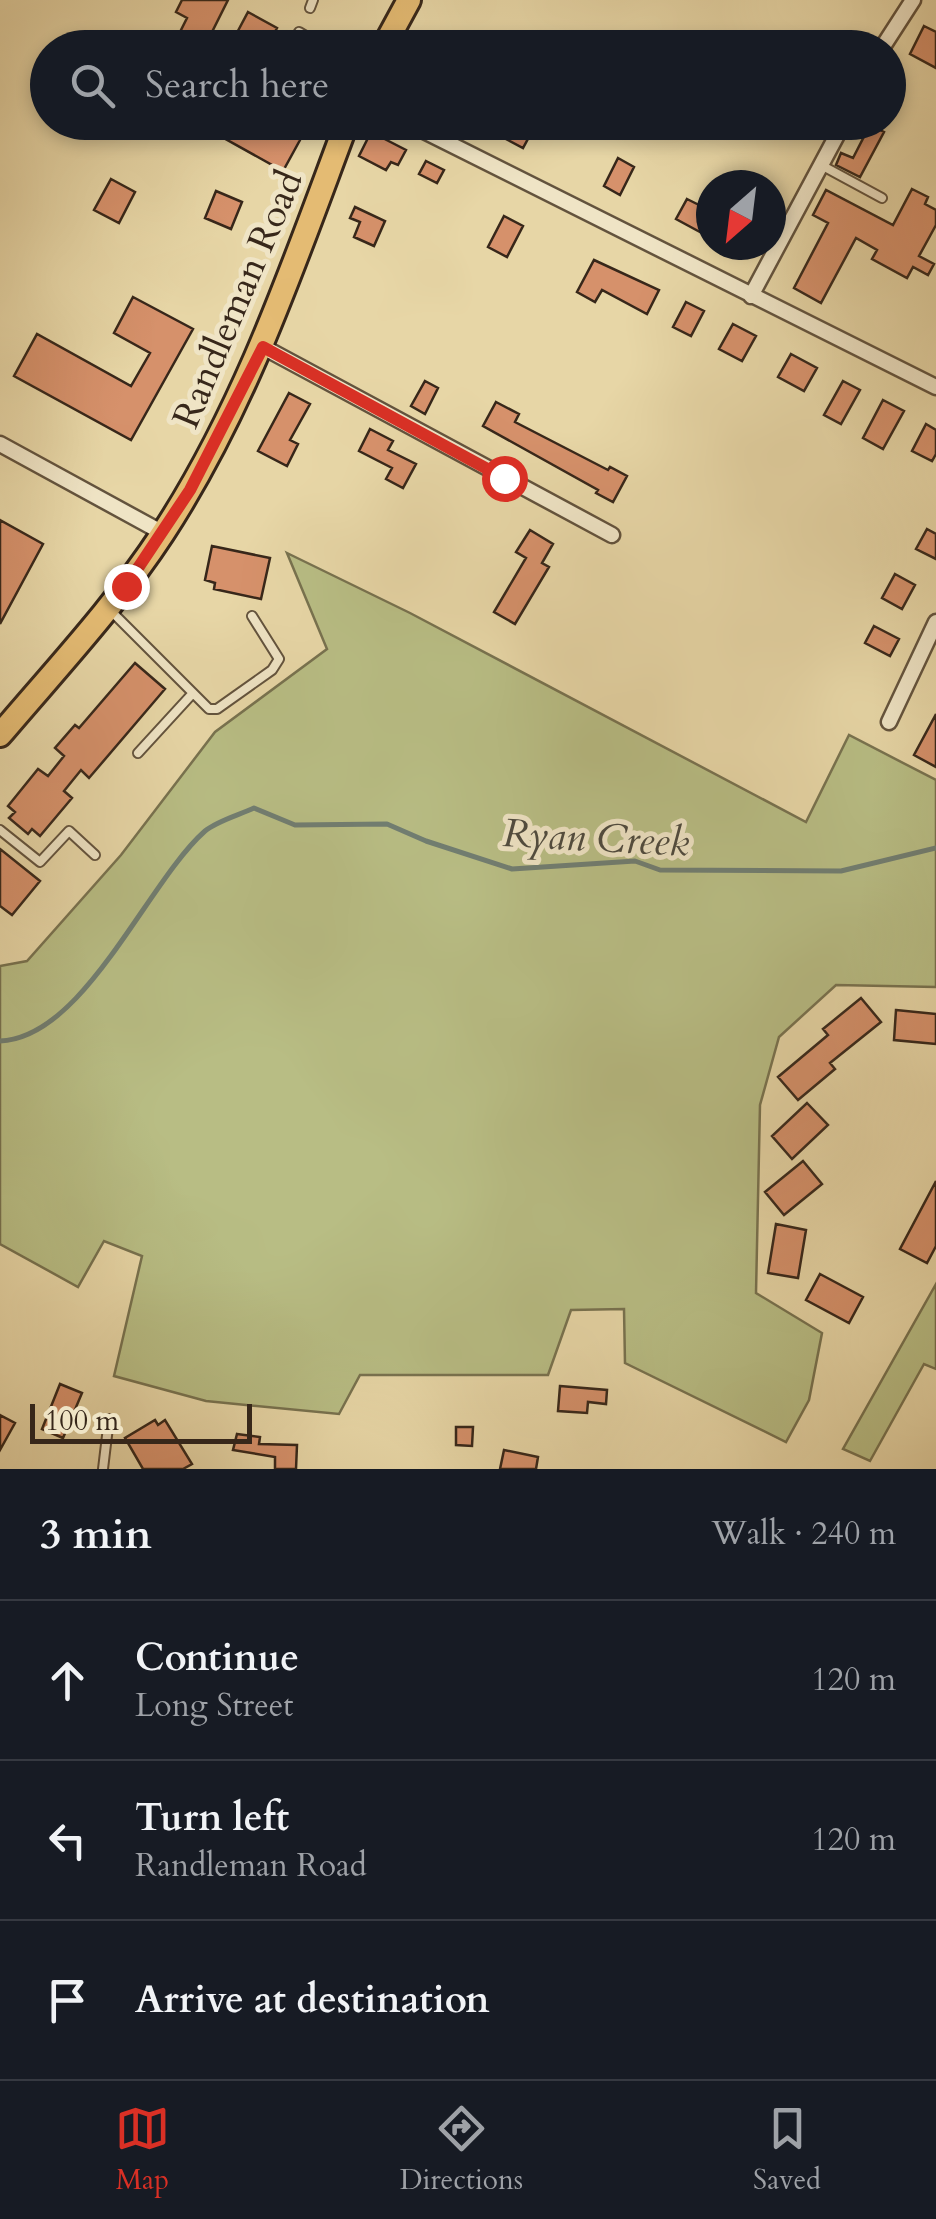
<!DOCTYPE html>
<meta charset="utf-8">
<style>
:root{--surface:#171b24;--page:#20242c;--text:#f1f3f6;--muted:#9ea1a6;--line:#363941;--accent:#d93025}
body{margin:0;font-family:Cardo,serif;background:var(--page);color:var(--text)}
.compass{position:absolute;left:696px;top:170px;width:90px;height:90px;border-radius:50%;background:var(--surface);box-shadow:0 5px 15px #0003;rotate:208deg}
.scale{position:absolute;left:30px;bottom:25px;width:222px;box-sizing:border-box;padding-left:10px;border:5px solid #37271a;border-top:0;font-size:28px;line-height:35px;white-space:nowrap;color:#37271a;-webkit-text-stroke:8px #efe4c5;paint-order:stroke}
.stop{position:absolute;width:30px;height:30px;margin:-22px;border:8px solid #d93025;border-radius:50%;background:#fff}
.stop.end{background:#d93025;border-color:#fff;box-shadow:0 2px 10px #0008}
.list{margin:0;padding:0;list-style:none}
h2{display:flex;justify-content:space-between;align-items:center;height:130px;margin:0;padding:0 40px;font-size:42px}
h2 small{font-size:32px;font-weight:400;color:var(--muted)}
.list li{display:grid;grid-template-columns:65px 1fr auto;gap:30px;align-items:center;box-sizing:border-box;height:160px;padding:0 40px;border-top:2px solid var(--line)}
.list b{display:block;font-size:38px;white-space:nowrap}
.list p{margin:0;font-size:32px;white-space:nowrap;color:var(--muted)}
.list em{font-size:32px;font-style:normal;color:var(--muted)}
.icon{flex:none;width:55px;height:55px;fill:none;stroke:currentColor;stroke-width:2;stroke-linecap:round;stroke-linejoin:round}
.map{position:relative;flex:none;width:936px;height:1469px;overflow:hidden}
.search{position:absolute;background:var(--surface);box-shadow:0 5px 15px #0003;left:30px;right:30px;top:30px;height:110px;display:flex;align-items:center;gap:25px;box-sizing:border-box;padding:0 35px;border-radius:55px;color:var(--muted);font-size:38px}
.sheet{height:610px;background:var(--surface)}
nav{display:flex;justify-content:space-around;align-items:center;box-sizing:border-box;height:140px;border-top:2px solid var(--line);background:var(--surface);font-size:28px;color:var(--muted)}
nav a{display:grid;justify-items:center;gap:5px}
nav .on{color:var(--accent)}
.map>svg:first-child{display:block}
.green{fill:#b8bd84;stroke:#78724f;stroke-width:2.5}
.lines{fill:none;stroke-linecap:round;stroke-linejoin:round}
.stream{stroke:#717e72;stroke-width:5}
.building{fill:#d6916b;stroke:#37271a;stroke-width:2.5}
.lane-casing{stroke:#63533d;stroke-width:12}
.street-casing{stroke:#63533d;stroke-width:19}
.primary-casing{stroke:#37271a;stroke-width:28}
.lane{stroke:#efe4c5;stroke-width:8}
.street{stroke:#efe4c5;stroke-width:14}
.primary{stroke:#e4bb73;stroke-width:22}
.route{stroke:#d93025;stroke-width:12}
.labels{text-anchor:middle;stroke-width:10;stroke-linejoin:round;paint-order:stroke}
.street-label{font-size:38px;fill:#37271a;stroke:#efe4c5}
.water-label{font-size:40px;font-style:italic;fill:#4f4b3f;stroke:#efe4c5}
</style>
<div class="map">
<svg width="936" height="1469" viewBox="0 0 936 1469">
<rect width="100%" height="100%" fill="#e7d6a6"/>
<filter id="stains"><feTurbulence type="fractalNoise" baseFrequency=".002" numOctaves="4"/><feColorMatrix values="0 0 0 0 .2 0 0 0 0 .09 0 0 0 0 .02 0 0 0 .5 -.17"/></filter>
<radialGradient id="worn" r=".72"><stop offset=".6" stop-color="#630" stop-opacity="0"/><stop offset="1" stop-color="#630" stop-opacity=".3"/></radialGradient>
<path class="green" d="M 287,553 L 410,613 L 806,822 L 849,735 L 936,780 L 936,987 L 836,985 L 779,1037 L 760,1105 L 756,1293 L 822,1333 L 809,1400 L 786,1442 L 625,1363 L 624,1309 L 571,1310 L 548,1375 L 360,1375 L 339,1414 L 206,1401 L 114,1376 L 142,1256 L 104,1241 L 78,1287 L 0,1244 L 0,966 L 27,961 L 121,855 L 215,732 L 327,649 Z
M 936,1284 L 936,1369 L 924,1364 L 870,1461 L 843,1449 Z"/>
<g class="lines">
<path class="stream" d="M 0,1041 C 84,1038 147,882 205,831 C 217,821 239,815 254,808 L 295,825 L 387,824 L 426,841 L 512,869 L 635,861 L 660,870 L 841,871 L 936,848"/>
</g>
<path class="building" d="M 182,0 L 228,0 L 204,48 L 172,48 L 187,18 L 176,12 Z
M 248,12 L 277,28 L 266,48 L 238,48 L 231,44 Z
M 924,26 L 936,32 L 936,68 L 910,54 Z
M 195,122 L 269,122 L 300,140 L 283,171 Z
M 512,122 L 537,122 L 523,148 L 504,138 Z
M 870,125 L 884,132 L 860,177 L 836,165 L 841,153 L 853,158 Z
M 371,132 L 406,150 L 398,165 L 391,162 L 386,170 L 359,156 Z
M 618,158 L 634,167 L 620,195 L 604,186 Z
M 426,161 L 444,170 L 437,183 L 419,174 Z
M 111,179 L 135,192 L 119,223 L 94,210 Z
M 912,189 L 928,197 L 925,204 L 936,210 L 936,225 L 919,256 L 934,264 L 928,275 L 913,267 L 907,278 L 872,259 L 877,250 L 856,238 L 821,303 L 794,288 L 828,223 L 813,215 L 826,190 L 893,225 Z
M 216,191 L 242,202 L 231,229 L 205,218 Z
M 687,199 L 711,211 L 711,238 L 676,219 Z
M 355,207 L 385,221 L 374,246 L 354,237 L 360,222 L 350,218 Z
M 504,216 L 523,226 L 507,257 L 488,247 Z
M 594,260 L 659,290 L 647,314 L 602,290 L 595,302 L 577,292 Z
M 133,297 L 193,329 L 131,440 L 14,376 L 37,334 L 131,386 L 150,353 L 114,333 Z
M 686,302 L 704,311 L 691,336 L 673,327 Z
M 733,324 L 756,336 L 742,361 L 719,349 Z
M 791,354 L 817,368 L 804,391 L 778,377 Z
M 425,381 L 438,388 L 425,414 L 411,406 Z
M 843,381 L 860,390 L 841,424 L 824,415 Z
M 289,393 L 310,404 L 290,440 L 298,444 L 287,466 L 258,451 Z
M 883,400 L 904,411 L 883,449 L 863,438 Z
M 496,402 L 519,414 L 515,422 L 608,470 L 610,467 L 627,476 L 613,502 L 596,493 L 598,490 L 483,426 Z
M 926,424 L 936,430 L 936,454 L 932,461 L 912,451 Z
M 370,429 L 393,441 L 388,450 L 416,464 L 403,488 L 386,479 L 392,468 L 359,451 Z
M 0,520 L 43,544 L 0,624 Z
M 927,529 L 936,534 L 936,559 L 916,549 Z
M 530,530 L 553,544 L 542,563 L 549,567 L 515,624 L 494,612 L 526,558 L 516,552 Z
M 212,546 L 270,558 L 261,599 L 214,589 L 215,583 L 205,580 Z
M 895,574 L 915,585 L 902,609 L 882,598 Z
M 874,626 L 899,639 L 890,656 L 865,643 Z
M 135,663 L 165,689 L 89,778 L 81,770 L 64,791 L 72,798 L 40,836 L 32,829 L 28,834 L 9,818 L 15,812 L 8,806 L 38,769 L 48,776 L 64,756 L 55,748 L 75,725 L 79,728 Z
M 936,714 L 936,767 L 914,755 Z
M 0,849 L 40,881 L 12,915 L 0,906 Z
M 861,998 L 881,1022 L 830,1063 L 835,1069 L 798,1100 L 778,1077 L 828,1035 L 823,1029 Z
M 896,1010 L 936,1014 L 936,1044 L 894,1040 Z
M 807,1103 L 828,1125 L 792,1159 L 772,1136 Z
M 803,1161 L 822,1184 L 784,1215 L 765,1192 Z
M 936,1181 L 936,1246 L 927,1263 L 900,1249 Z
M 776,1224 L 806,1230 L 798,1278 L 768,1273 Z
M 820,1274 L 863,1297 L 849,1323 L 806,1300 Z
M 60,1384 L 82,1393 L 63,1438 L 42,1429 Z
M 560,1386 L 607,1390 L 606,1404 L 588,1402 L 587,1413 L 558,1411 Z
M 0,1415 L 15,1423 L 0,1450 Z
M 155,1420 L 158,1425 L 165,1420 L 192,1464 L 183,1469 L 143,1469 L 125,1438 Z
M 456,1427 L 473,1427 L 472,1446 L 456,1445 Z
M 237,1434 L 260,1437 L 259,1444 L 297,1445 L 296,1469 L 275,1469 L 275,1457 L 233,1450 Z
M 504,1450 L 538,1457 L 536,1469 L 500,1469 Z"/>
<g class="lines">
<g class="lane-casing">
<path id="lane" d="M 310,8 L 313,0
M 290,48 L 299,32 L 326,48
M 821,165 L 882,198
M 111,611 L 209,709 L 217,709 L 272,670 L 279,659 L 252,616
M 138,753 L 193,693
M 0,830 L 40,862 L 69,831 L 95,855
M 103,1469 L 109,1419"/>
</g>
<g class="street-casing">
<path id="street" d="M 882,48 L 913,0
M 406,122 L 936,387
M 751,296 L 844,122
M 263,347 L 612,535
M 0,444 L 163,533
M 889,722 L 936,622"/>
</g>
<g class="primary-casing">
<path id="primary" d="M 383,48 L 409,0
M 0,735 C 56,669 116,605 163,533 C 246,406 294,263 347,122"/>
</g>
<use href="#lane" class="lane"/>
<use href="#street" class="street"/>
<use href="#primary" class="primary"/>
</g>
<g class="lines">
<path class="route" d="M 126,586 L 190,490 L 263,347 L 504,478"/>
</g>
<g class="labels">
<g class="street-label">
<text transform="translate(237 299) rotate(-67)" y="13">Randleman Road</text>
</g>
<g class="water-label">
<text transform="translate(596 837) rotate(3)" y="14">Ryan Creek</text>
</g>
</g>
<rect width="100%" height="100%" filter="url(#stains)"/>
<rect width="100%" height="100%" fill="url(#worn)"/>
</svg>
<svg class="compass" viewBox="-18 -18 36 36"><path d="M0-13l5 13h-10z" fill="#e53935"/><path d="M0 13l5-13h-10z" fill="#9ea1a6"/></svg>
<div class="scale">100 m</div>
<div class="stop" style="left:504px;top:478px"></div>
<div class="stop end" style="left:126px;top:586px"></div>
<div class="search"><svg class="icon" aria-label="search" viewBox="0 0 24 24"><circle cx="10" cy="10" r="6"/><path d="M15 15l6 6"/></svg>Search here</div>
</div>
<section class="sheet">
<h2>3 min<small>Walk · 240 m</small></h2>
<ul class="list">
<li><svg class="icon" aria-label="ahead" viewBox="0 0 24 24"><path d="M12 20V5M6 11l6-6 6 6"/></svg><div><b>Continue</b><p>Long Street</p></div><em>120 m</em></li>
<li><svg class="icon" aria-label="left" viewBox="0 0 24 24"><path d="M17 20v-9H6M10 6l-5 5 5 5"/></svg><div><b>Turn left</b><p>Randleman Road</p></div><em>120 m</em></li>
<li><svg class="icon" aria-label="arrive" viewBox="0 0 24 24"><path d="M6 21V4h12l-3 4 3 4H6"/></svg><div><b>Arrive at destination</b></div></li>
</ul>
</section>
<nav>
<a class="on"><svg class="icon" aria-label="map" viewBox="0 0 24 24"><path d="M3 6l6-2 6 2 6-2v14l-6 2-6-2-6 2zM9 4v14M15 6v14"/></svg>Map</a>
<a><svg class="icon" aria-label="directions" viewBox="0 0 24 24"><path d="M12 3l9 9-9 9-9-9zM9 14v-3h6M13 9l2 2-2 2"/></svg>Directions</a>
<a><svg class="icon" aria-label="saved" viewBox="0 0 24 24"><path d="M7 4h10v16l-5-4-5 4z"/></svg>Saved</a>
</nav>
